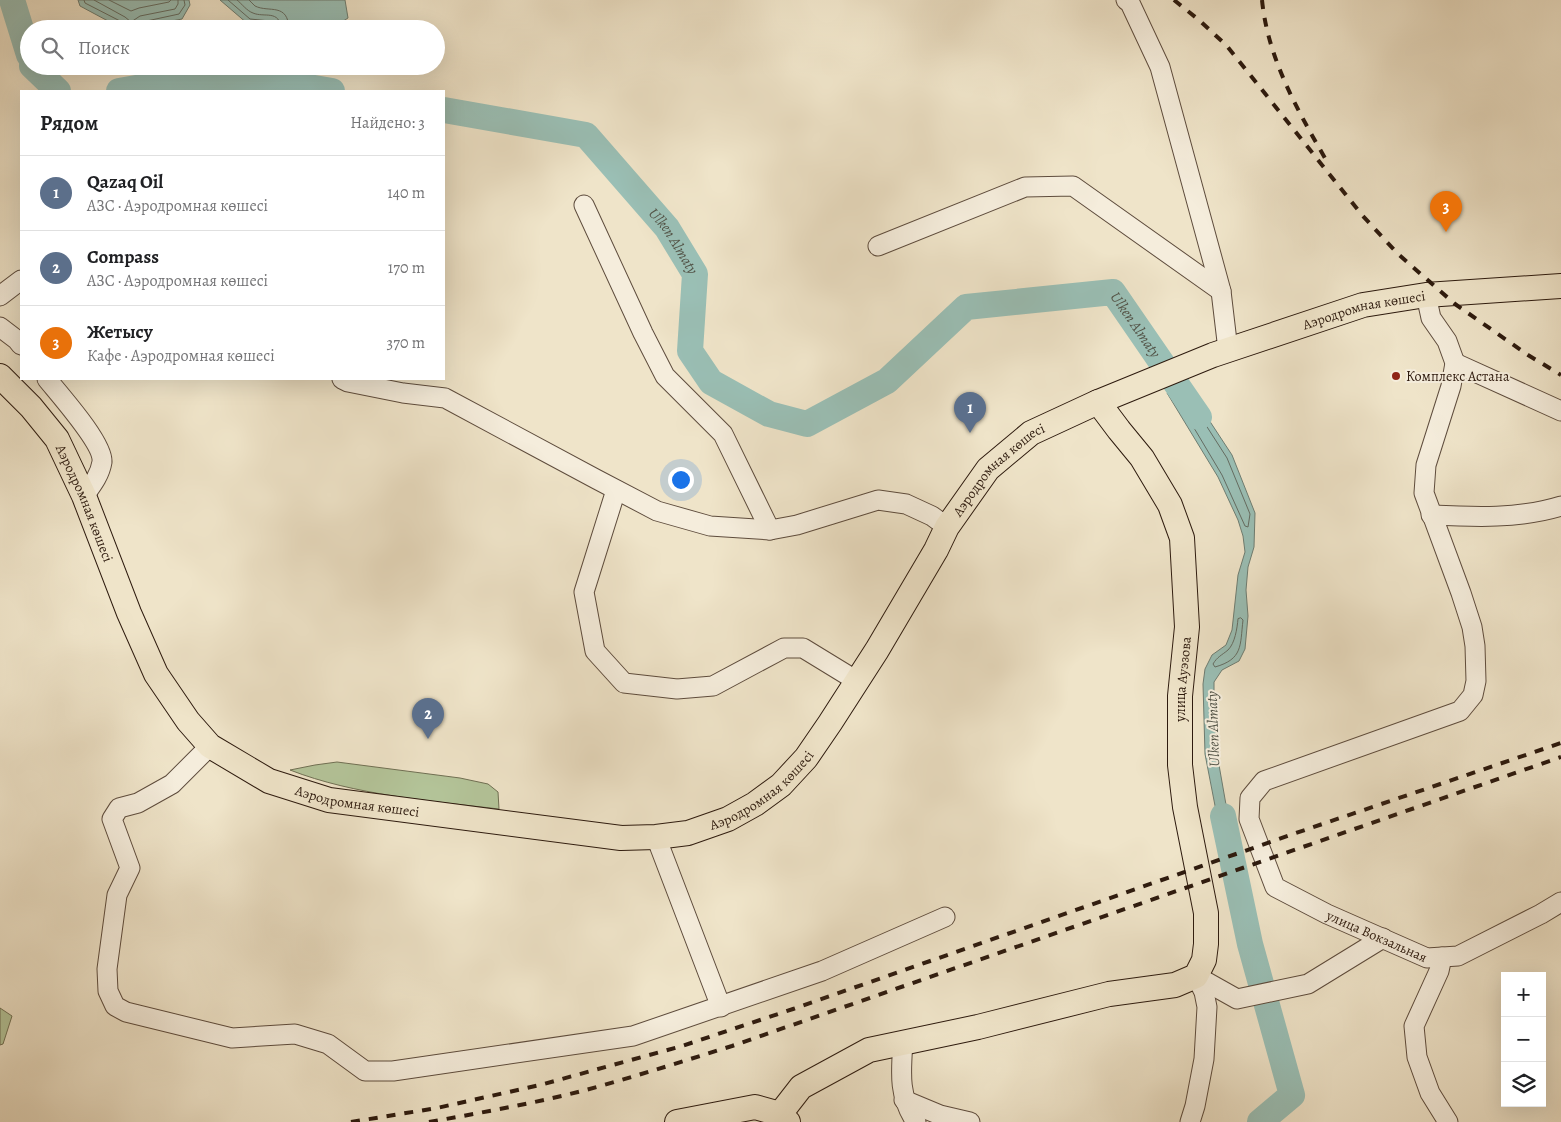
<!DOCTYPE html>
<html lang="ru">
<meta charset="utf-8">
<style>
:root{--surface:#fff;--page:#f2f2f2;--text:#202124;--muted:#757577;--line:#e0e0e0;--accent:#8f2418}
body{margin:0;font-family:Alegreya,serif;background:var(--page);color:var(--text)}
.controls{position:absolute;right:15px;bottom:15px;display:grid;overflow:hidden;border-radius:0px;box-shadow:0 5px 20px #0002}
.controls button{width:45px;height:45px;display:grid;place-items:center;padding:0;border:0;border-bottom:1px solid var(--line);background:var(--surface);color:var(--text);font:25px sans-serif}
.you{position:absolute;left:680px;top:479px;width:18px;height:18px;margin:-12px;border:4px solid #fff;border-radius:50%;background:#1a73e8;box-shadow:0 0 0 8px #1a73e833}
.badge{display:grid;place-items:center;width:32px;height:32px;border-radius:50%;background:var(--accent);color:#fff;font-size:16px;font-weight:700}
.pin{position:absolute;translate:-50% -41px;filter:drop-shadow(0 1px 2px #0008)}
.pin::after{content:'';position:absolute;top:26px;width:18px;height:15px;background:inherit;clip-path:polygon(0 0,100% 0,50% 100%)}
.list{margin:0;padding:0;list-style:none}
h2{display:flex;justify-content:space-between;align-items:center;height:65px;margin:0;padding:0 20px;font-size:21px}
h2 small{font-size:16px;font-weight:400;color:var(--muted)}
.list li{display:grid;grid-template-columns:32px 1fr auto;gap:15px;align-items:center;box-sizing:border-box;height:75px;padding:0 20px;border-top:1px solid var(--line)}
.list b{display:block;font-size:19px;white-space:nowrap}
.list p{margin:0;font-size:16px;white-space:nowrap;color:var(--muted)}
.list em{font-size:16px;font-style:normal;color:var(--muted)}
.icon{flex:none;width:28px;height:28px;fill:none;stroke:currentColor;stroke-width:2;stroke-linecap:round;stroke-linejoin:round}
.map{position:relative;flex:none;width:1561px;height:1122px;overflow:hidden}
.search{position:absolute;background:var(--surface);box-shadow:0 5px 20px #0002;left:20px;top:20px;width:425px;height:55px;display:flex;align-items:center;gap:12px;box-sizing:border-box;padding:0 18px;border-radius:28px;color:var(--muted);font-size:19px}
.panel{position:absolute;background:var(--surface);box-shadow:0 5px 20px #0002;left:20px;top:90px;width:425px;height:290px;border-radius:0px}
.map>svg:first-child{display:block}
.green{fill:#b4c59a;stroke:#707054}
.water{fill:#9abfb5;stroke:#6e7d72}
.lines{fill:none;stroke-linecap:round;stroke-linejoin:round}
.shore{stroke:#646c62;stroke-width:1}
.river{stroke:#9abfb5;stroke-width:26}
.minor-casing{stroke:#5e4c3d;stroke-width:21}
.major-casing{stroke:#2d1a0e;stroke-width:26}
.minor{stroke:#f5eddc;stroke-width:19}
.major{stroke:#efe4c9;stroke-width:24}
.rail{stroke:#2d1a0e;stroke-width:4;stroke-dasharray:9 9;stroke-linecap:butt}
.poi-dot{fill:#8f2418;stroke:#f5eddc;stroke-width:2}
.labels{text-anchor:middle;stroke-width:4;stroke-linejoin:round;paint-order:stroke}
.street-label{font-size:14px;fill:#2d1a0e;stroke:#f5eddc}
.poi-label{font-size:14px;fill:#2d1a0e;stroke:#f5eddc;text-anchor:start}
.water-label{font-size:15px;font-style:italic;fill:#535448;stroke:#f5eddc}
</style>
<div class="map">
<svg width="1561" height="1122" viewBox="0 0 1561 1122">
<rect width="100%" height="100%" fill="#efe4c9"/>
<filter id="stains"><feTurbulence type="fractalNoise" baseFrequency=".004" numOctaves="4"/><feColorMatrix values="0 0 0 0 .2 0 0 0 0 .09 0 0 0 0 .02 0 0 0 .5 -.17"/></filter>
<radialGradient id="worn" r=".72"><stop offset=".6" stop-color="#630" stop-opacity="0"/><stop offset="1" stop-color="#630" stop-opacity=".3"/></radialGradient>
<path class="green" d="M 337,762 L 460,778 L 488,784 L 498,792 L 499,809 C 431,801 354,795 290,770 L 315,765 Z
M 0,1008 L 12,1016 L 3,1044 L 0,1045 Z"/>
<path class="water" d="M 78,0 L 189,0 L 190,5 L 182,19 L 131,29 L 123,29 L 80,6 Z
M 220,0 L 345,0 L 348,18 L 334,27 L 295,29 L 248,24 Z
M 1184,382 L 1232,455 L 1255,513 L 1254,547 L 1248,567 L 1246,590 L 1248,616 L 1245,649 L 1239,661 L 1222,670 L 1214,682 L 1214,698 L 1217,715 L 1216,739 L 1219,765 L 1234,850 L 1224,852 L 1205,754 L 1203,684 L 1205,669 L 1212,655 L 1226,645 L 1232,630 L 1238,575 L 1245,552 L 1243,536 L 1238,520 L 1218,477 L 1167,393 Z"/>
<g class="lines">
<path class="shore" d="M 84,0 L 85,3 L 122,22 L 125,29
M 94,0 L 125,17 L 131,22 L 140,16 L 175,9 L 178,4 L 178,0
M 109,0 L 131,11 L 139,8 L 169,2 L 171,0
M 228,0 L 250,19 L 270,21 L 274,24 L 275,29
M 237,0 C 242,4 247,11 253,13 C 264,18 280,9 281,29
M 249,0 C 251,2 253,4 255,6 C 269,13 288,2 289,29
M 138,29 L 138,24 L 142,22 L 179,14 L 185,5 L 184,0
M 1181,390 L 1184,391 L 1227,458 L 1250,514 L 1248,527 L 1245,526 L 1222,475 L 1175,396 L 1176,393 Z
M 1241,618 L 1243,620 C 1240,646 1243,659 1215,667 L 1213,664 C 1217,657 1222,655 1228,650 C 1235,643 1237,629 1238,619 Z"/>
<g class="river">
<path d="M 12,0 L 29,55"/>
<path d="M 32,66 L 58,91"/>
<path d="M 119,91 L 153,85 L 268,80 L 332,91"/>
<path id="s1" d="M 444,110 L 586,135 L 667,228 L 695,274 L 690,351 L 711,382 L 769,414 L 807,424 L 887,381 L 966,307 L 1113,292 L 1199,417"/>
<path d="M 1223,816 L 1250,944 L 1292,1095 L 1260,1122"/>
</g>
<g class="minor-casing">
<g id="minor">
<path d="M 1126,0 L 1130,3 L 1160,67 L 1221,291 L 1228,350"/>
<path d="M 584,205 L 643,333 L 665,376 L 723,434 L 770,530"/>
<path d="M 878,246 L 1025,187 L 1073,186 L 1221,291"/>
<path id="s2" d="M 1426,295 L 1431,318 L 1447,341 L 1455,363 L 1451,386 L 1426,465 L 1424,493 L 1461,593 L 1472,627 L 1475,646 L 1476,681 L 1473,695 L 1460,711 L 1264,781 L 1250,798 L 1249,819 L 1275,887 L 1327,914 L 1427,958 L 1458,956 L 1541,914 L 1561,902"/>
<path d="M 0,296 L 21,280"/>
<path d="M 0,327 L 17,340 L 21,345"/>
<path d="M 1455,363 L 1561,411"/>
<path d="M 47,379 C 59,394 104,444 102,462 C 100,475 92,485 84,496"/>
<path d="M 342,379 L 348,382 L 403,393 L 445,398 L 596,479 L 657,511 L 710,526 L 770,530 L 797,525 L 878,500 L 906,504 L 932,516 L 947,527"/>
<path d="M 616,490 L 584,592 L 595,651 L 624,683 L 677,689 L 713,686 L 784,648 L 803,648 L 857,681"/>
<path d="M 1431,515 C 1475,517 1519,519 1561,506"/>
<path d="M 210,746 L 172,784 L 138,803 L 119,808 L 112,819 L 130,868 L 117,895 L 107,969 L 108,991 L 115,1006 L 126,1012 L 232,1038 L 295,1034 L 328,1044 L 365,1071 L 393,1071 L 633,1036 L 822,971 L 945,917"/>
<path d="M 656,837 L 721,1007"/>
<path d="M 1442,957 L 1439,971 L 1414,1026 L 1417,1057 L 1430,1093 L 1448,1122"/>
<path d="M 1196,976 L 1237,999 L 1308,984 L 1383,938"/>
<path d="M 903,1042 C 901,1071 898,1096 916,1122"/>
<path d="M 904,1100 L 940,1115 L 970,1122"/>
<path d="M 1190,1122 L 1195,1106 L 1204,1059 L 1207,1007 L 1204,992 L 1196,976"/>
</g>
</g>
<g class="major-casing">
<g id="major">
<path id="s3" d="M 0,376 L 31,407 L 57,439 L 84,496 L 129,613 L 156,674 L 188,721 L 210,746 L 269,781 L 329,800 L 621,838 L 656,837 L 688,833 L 728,819 L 755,804 L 781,785 L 806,758 L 830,723 L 877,650 L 936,550 L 947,527 L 988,469 L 1031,433 L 1098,402 L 1213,355 L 1363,305 L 1426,295 L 1561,286"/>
<path id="s4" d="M 780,1114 L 801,1087 L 869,1050 L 978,1027 L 1109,994 L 1175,985 L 1196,976 L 1204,960 L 1206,944 L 1206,913 L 1185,807 L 1180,765 L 1180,696 L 1187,627 L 1182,538 L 1170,505 L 1142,458 L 1119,430 L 1098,402"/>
<path d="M 677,1122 L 755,1107 L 780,1114 L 788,1122"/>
</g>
</g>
<use href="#minor" class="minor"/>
<use href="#major" class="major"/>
<path class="rail" d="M 1174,0 L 1199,20 L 1227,46 L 1362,215 L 1398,254 L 1455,304 L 1528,355 L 1561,375
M 1262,0 C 1268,60 1299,113 1329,165
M 351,1122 L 437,1108 L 540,1085 L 682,1046 L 793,1009 L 1296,833 L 1561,743
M 429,1122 C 485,1112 542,1102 597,1087 C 643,1074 687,1060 732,1046 L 1561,757"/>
</g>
<circle class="poi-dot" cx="1396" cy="376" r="5"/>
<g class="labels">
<g class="street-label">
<text dy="5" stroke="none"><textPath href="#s3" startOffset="1820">Аэродромная көшесі</textPath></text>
<text dy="5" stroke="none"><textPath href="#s3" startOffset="1415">Аэродромная көшесі</textPath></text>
<text dy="5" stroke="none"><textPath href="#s3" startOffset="155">Аэродромная көшесі</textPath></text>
<text dy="5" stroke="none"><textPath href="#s4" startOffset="749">улица Ауэзова</textPath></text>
<text dy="5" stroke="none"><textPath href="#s3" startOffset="1010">Аэродромная көшесі</textPath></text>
<text dy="5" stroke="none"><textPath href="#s3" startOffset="590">Аэродромная көшесі</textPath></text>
<text dy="5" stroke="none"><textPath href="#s2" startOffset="878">улица Вокзальная</textPath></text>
</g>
<g class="poi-label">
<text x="1406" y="381">Комплекс Астана</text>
</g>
<g class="water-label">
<text dy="5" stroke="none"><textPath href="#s1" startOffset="282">Ulken Almaty</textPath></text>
<text dy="5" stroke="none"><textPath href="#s1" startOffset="928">Ulken Almaty</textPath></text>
<text transform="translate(1213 729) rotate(-92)" y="5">Ulken Almaty</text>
</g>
</g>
<rect width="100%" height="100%" filter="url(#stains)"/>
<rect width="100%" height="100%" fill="url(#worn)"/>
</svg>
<div class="controls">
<button>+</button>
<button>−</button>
<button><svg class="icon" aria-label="layers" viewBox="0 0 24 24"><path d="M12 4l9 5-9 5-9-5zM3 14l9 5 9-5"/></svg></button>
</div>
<div class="you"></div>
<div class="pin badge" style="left:970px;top:433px;background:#5c6f8a">1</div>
<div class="pin badge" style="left:428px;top:739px;background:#5c6f8a">2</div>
<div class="pin badge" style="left:1446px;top:232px;background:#e8710a">3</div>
<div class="search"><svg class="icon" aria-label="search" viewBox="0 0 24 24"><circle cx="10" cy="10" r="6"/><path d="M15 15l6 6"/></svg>Поиск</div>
<section class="panel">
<h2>Рядом<small>Найдено: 3</small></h2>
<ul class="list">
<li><span class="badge" style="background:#5c6f8a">1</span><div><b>Qazaq Oil</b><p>АЗС · Аэродромная көшесі</p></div><em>140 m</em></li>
<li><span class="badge" style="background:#5c6f8a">2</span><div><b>Compass</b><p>АЗС · Аэродромная көшесі</p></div><em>170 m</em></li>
<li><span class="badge" style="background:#e8710a">3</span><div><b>Жетысу</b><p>Кафе · Аэродромная көшесі</p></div><em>370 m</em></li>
</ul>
</section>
</div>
